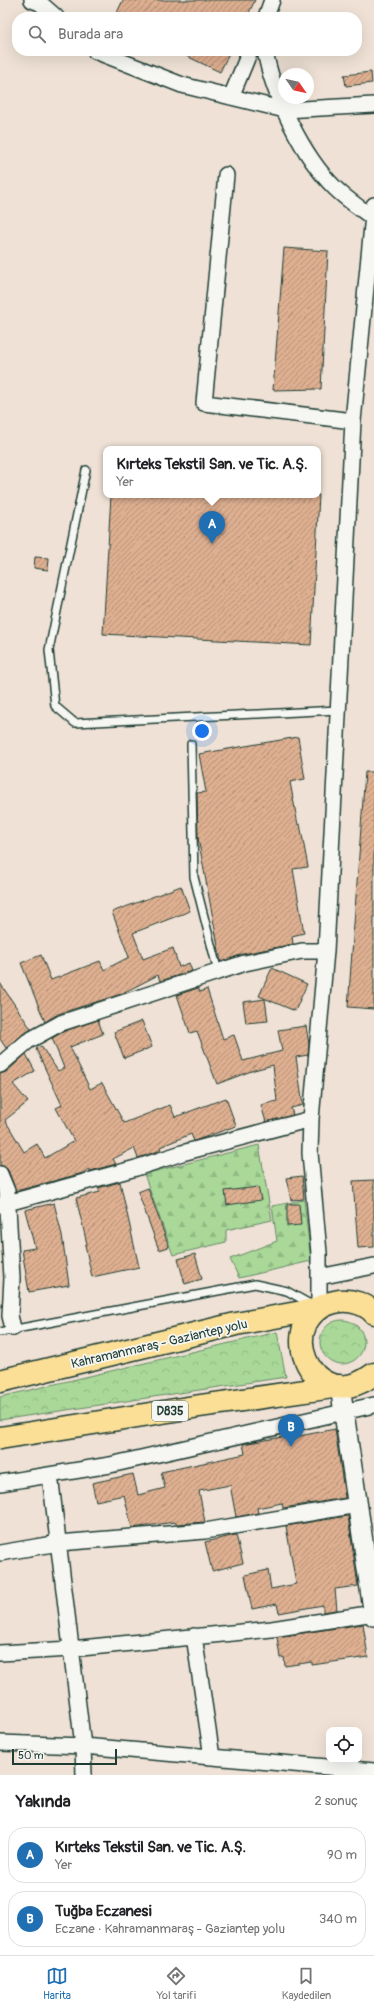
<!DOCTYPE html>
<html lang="tr">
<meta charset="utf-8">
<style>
:root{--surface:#fff;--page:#f6f6f6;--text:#202124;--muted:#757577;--line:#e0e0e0;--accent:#1f6fb2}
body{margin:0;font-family:Pangolin,sans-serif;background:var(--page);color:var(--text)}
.controls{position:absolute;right:12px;bottom:12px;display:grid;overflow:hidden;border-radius:8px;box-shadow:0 4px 16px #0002}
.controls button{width:36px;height:36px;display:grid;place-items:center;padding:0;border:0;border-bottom:1px solid var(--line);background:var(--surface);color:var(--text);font:20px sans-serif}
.compass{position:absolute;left:278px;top:68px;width:36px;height:36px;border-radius:50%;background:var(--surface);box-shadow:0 4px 16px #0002;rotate:124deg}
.scale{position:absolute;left:12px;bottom:10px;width:105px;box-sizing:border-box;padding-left:4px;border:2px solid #1f3d34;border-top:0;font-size:11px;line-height:14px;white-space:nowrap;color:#1f3d34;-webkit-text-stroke:3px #f6f6f2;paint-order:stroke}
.you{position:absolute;left:202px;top:731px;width:14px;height:14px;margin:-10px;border:3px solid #fff;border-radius:50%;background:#1a73e8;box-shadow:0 0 0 6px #1a73e833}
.badge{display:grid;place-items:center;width:26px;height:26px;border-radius:50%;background:var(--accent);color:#fff;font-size:13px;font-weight:700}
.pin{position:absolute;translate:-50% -33px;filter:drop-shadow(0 1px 2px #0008)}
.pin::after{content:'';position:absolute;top:21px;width:14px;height:12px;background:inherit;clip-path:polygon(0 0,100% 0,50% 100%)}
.popup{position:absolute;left:103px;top:446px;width:218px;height:52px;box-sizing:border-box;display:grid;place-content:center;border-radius:8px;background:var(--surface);filter:drop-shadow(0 1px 3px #0005);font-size:13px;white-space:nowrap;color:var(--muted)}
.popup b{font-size:15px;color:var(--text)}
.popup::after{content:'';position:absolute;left:50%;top:100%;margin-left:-8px;border:8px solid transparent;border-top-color:var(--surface)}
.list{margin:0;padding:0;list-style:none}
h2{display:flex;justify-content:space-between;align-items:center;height:52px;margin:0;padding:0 16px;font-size:17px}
h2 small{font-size:13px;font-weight:400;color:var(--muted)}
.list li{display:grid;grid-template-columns:26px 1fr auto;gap:12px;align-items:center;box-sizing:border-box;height:56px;margin:0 8px 8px;padding:0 8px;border:1px solid var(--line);border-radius:16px}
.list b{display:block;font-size:15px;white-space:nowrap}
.list p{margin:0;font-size:13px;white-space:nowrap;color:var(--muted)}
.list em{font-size:13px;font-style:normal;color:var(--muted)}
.icon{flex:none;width:22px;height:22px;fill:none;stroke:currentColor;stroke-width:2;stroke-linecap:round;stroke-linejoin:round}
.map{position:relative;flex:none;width:374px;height:1775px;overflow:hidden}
.search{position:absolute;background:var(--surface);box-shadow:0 4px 16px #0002;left:12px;right:12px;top:12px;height:44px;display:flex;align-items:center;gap:10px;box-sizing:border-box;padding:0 14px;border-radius:16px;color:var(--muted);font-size:15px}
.sheet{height:180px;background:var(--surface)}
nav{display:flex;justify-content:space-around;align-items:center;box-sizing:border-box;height:56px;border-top:1px solid var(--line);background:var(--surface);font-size:11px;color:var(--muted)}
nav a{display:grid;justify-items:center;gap:2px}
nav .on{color:var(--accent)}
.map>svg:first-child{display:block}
.forest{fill:url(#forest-firs);stroke:#648a66}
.park{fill:url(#park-crowns);stroke:#648a66}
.building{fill:url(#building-hatch);stroke:#1f3d34}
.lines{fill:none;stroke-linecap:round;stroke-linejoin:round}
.service-casing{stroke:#1f3d34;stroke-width:10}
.minor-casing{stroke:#1f3d34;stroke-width:18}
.tertiary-casing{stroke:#1f3d34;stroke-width:22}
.trunk-casing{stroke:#1f3d34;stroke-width:25}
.service{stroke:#f6f6f2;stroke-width:7}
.minor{stroke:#f6f6f2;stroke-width:15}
.tertiary{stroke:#f6f6f2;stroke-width:19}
.trunk{stroke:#fbdf96;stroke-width:22}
.labels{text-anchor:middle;stroke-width:3.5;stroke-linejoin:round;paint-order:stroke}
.shield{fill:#f6f6f2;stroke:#60746d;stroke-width:1}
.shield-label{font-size:12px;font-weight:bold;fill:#1f3d34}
.street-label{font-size:13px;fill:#1f3d34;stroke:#f6f6f2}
</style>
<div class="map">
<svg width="374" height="1775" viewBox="0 0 374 1775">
<defs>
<pattern id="forest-firs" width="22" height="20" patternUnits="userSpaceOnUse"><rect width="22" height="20" fill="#a9d898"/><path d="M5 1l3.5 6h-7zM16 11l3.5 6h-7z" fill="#91ba84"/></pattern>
<pattern id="park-crowns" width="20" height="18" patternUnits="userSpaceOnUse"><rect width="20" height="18" fill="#a9d898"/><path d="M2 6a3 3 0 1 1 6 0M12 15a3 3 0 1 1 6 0" fill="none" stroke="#91ba84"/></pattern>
<pattern id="building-hatch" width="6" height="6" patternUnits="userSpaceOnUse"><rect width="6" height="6" fill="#deaf90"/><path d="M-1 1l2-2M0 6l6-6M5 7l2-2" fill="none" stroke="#b39076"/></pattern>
</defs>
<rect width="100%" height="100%" fill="#efe1d5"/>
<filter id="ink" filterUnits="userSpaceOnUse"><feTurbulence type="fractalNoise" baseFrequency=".025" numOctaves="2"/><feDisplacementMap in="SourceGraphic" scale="8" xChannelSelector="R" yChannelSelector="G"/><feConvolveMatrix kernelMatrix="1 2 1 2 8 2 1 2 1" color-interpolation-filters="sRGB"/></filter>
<g filter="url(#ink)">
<path class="forest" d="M 259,1145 L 272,1220 L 226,1230 L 226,1242 L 173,1255 L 144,1174 Z
M 304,1200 L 311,1261 L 239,1278 L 230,1259 L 277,1241 L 272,1206 Z"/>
<path class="park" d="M320 1342a22 22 0 1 1 44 0a22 22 0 1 1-44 0Z
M 277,1332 L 286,1377 L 0,1420 L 0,1397 Z"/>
<path class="building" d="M 123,0 L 255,0 L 247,17 L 115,17 Z
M 176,51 L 230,51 L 220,72 Z
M 371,72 L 372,83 L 346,86 L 344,75 Z
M 284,248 L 328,251 L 321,389 L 273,390 Z
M 111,495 L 319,495 L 311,645 L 103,634 Z
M 35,557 L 49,558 L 48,570 L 34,568 Z
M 298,737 L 305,779 L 290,782 L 298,825 L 300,824 L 308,867 L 293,869 L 304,933 L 292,936 L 293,944 L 243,954 L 221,962 L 198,838 L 197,793 L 206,792 L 199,754 Z
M 365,772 L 374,772 L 374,1009 L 348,1007 Z
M 181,886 L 190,911 L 133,933 L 143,959 L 173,948 L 179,967 L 189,963 L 192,971 L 160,981 L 158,975 L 121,994 L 58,1014 L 45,1022 L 21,963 L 41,955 L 51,980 L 100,961 L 104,970 L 129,957 L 112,912 Z
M 272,968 L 307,984 L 295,1011 L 259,996 Z
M 0,983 L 31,1029 L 6,1048 L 0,1039 Z
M 198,988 L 200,992 L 207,989 L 223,1039 L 234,1035 L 243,1061 L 282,1051 L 278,1030 L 306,1026 L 309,1044 L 308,1055 L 296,1057 L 303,1105 L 291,1108 L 293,1115 L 266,1122 L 261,1105 L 277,1101 L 273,1065 L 254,1070 L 217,1084 L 197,1031 L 190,1033 L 177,995 Z
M 265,999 L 268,1021 L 246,1023 L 243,1002 Z
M 98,1020 L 103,1034 L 70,1047 L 90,1089 L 102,1083 L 124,1123 L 170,1105 L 175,1117 L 226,1098 L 236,1126 L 194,1141 L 191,1134 L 160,1147 L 161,1150 L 138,1158 L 134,1148 L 113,1159 L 116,1164 L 90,1171 L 89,1169 L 83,1173 L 16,1191 L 8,1170 L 5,1167 L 0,1165 L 0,1074 L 6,1072 L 26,1054 L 35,1071 L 13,1084 L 28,1102 L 5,1120 L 24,1152 L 37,1144 L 45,1158 L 74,1141 L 56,1108 L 62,1105 L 36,1049 L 41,1046 L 58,1071 L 64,1068 L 52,1038 L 65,1031 Z
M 142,1021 L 152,1047 L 124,1058 L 114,1032 Z
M 302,1176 L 304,1199 L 291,1200 L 286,1178 Z
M 374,1180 L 374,1247 L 358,1248 L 353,1181 Z
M 120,1182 L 139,1267 L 92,1277 L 85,1245 L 87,1244 L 76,1198 L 100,1192 L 98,1188 Z
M 258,1187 L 261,1200 L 227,1205 L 225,1191 Z
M 148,1188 L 169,1247 L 159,1250 L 138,1192 Z
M 54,1203 L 62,1235 L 69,1285 L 29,1292 L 22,1250 L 35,1248 L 25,1210 Z
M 287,1204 L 299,1204 L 301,1225 L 287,1226 Z
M 195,1254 L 202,1279 L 185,1284 L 178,1259 Z
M 335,1429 L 345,1498 L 283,1508 L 282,1503 L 257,1508 L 258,1513 L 236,1517 L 230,1485 L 199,1491 L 205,1522 L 176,1524 L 175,1522 L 132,1528 L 124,1495 L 96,1501 L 92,1483 L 133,1474 L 138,1495 L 165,1488 L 161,1472 L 245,1454 L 243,1444 L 288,1436 L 289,1438 Z
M 348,1516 L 358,1586 L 335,1589 L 337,1610 L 323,1612 L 323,1605 L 279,1613 L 277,1604 L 252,1609 L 245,1575 L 268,1570 L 271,1589 L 296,1584 L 286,1526 Z
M 236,1535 L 243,1563 L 212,1571 L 205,1542 Z
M 363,1624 L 368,1657 L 312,1665 L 312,1662 L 285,1666 L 284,1657 L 280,1658 L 277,1637 Z"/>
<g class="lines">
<g class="service-casing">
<path id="service" d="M 86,470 L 49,650 L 55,706 L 75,723 L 338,710
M 191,744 L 194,877 L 218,972
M 0,1332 L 255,1284 L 287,1291 L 312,1305"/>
</g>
<g class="minor-casing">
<path id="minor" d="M 32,0 L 40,3 L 56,17
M 266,17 L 272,0
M 95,51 L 182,85 L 285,110 L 374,105
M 265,51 C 273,95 303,157 335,188 C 346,199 360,208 373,218
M 231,97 L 250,51
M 226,175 L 204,403 L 353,421
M 0,1065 L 28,1041 L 61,1023 L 245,963 L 302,951 L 326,951
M 0,1174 L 7,1191 L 12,1278 L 10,1316 L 13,1328
M 0,1205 L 136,1168 L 182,1153 L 311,1119
M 319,1277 L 374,1266
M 319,1309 L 319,1253 L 310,1153 L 311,1119 L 326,951 L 353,421 L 374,205
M 50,1475 L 83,1746 L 84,1775
M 0,1483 L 110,1465 L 374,1405
M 0,1553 L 59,1543 L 205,1531 L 357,1505
M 194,1636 L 212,1757
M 0,1653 L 71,1649 L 272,1629 L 374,1613
M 0,1743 L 83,1746 L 374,1771"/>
</g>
<g class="tertiary-casing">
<path id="tertiary" d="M 340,1386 L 374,1616"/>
</g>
<g class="trunk-casing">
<path id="trunk" d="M 374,1313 C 366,1304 352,1300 340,1301 C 268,1311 309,1423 374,1374
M 0,1381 L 236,1324 L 319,1309
M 0,1438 L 200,1406 L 340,1386"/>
</g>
<use href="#service" class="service"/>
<use href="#minor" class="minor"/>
<use href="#tertiary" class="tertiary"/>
<use href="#trunk" class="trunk"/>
</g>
</g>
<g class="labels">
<rect class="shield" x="152" y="1401" width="36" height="20" rx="3"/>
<g class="shield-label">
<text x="170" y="1415">D835</text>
</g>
<g class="street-label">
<text transform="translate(159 1343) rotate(-13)" y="5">Kahramanmaraş - Gaziantep yolu</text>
</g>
</g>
</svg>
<div class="controls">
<button><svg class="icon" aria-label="locate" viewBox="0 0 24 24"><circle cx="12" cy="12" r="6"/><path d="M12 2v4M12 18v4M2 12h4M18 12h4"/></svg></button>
</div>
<svg class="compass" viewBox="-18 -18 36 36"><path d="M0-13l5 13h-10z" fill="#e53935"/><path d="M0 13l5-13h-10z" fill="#757577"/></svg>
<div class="scale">50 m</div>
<div class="you"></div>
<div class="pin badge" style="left:212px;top:544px">A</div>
<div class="popup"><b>Kırteks Tekstil San. ve Tic. A.Ş.</b>Yer</div>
<div class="pin badge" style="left:291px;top:1447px">B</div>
<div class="search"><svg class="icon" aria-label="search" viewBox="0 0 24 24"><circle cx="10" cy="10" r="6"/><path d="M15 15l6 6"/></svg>Burada ara</div>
</div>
<section class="sheet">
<h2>Yakında<small>2 sonuç</small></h2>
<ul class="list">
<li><span class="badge">A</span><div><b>Kırteks Tekstil San. ve Tic. A.Ş.</b><p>Yer</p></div><em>90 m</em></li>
<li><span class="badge">B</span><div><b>Tuğba Eczanesi</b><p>Eczane · Kahramanmaraş - Gaziantep yolu</p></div><em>340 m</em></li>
</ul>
</section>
<nav>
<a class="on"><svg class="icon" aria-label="map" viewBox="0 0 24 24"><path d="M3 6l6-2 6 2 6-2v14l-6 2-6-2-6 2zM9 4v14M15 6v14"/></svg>Harita</a>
<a><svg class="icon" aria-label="directions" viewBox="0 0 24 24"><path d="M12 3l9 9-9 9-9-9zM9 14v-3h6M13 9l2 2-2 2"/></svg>Yol tarifi</a>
<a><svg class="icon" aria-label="saved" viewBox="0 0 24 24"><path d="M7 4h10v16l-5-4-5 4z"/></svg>Kaydedilen</a>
</nav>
